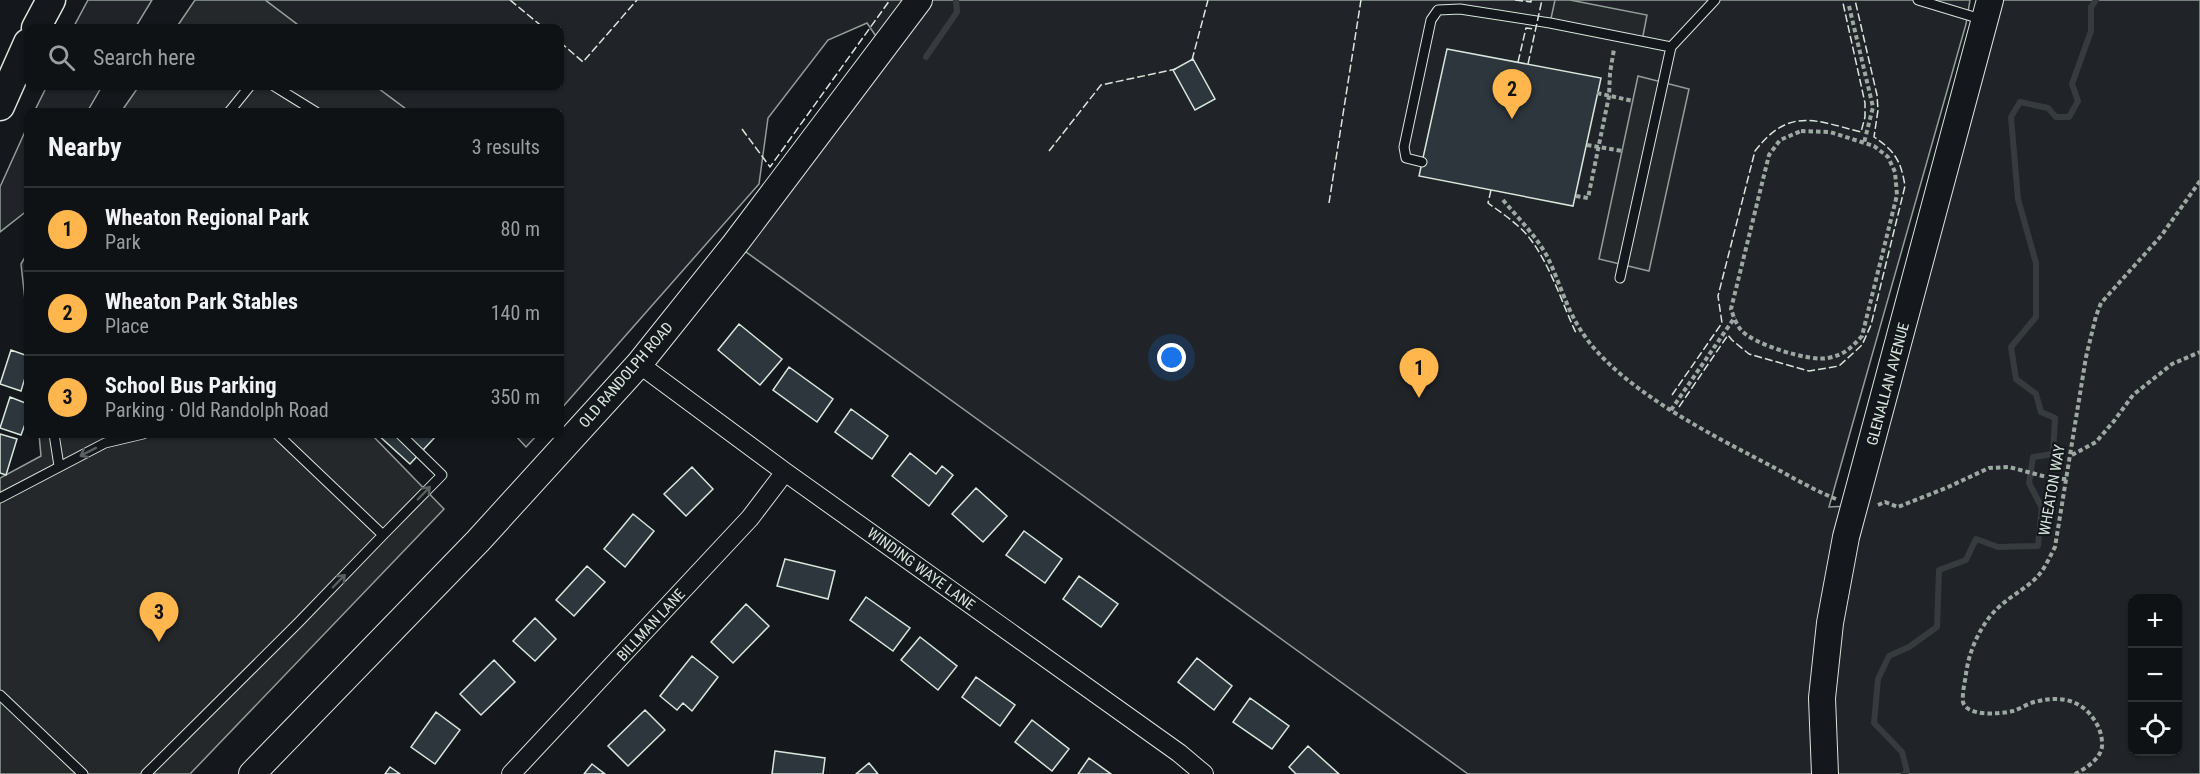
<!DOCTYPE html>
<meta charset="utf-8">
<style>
:root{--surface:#0f1215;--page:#1d2022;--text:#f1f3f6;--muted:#9b9ea0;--line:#2f3234;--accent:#ffb74d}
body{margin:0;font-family:"Roboto Condensed",sans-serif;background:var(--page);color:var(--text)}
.controls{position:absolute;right:18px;bottom:18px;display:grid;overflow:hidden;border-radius:12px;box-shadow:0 2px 4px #0004}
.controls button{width:54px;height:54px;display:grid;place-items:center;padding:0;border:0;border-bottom:2px solid var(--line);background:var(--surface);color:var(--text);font:30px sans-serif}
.you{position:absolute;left:1172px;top:358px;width:21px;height:21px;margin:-15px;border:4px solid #fff;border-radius:50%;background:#1a73e8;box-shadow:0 0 0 9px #1a73e833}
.badge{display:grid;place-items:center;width:39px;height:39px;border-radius:50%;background:var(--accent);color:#111;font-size:20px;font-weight:700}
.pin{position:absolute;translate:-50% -50px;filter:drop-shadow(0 2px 3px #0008)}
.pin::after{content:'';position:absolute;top:32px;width:21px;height:18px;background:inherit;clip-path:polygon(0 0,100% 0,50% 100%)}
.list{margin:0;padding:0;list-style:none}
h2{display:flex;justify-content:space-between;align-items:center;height:78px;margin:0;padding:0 24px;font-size:26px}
h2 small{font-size:20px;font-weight:400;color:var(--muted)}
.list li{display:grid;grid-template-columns:39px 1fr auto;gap:18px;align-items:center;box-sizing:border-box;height:84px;padding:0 24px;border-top:2px solid var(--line)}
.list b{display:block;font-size:22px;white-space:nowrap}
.list p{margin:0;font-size:20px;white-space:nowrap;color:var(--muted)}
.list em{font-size:20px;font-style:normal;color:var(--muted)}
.icon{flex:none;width:33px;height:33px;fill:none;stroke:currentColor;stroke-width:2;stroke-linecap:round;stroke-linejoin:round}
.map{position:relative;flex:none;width:2200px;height:774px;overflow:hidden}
.search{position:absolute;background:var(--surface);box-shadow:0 2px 4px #0004;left:24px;top:24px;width:540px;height:66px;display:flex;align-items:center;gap:15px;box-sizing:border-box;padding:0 21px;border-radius:12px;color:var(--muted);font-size:22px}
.panel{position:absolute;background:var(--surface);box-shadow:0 2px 4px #0004;left:24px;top:108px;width:540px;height:330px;border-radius:12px}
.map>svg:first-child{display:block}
.green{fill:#202428;stroke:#939e99;stroke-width:1.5;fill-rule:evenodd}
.parking{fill:#24282b;stroke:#939e99;stroke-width:1.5}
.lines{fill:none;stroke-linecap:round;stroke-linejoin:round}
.stream{stroke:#363b3e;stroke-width:6}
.building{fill:#2c363c;stroke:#d8e6dc;stroke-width:1.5}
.lane-casing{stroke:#d8e6dc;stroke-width:11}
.street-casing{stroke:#d8e6dc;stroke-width:20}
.secondary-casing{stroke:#d8e6dc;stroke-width:28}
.primary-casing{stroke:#d8e6dc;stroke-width:31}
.path{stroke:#9da8a2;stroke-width:4;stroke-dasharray:4.5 3;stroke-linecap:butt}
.lane{stroke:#14181c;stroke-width:9}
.street{stroke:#14181c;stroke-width:18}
.secondary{stroke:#14181c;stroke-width:26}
.primary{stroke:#14181c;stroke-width:28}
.fence{stroke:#d8e6dc;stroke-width:1.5;stroke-dasharray:8 3;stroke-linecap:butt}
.oneway{stroke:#59605f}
.labels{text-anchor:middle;stroke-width:4.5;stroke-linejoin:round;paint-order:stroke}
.street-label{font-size:15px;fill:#d8e6dc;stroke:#14181c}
</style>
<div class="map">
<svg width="2200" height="774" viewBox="0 0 2200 774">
<rect width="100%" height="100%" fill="#14181c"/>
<path class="green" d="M 88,0 L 152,0 L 135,28 L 73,28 Z
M 265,0 L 1970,0 L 1966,24 L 1829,507 L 1848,506 L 1989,0 L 2200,0 L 2200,774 L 1468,774 L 735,244 L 882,45 L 867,23 L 828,40 L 768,118 L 759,184 L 560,410 L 560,112 L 410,112 L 375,86 L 560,86 L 560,28 L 302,28 ZM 2132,598 L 2178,598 L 2178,752 L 2132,752 Z
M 47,86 L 102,86 L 87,112 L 34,112 Z
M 28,125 L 28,210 L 0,232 L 0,187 Z
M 514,434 L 538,434 L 526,447 Z"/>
<path class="parking" d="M 195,0 L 265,0 L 302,28 L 176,28 Z
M 1555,0 L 1570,0 L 1647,15 L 1642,41 L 1550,23 Z
M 1638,76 L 1689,89 L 1649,271 L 1599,259 Z
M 139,86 L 375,86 L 410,112 L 121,112 Z
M 28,252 L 28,327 L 21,264 Z
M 39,434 L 371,434 L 444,509 L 190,774 L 0,774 L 0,478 L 41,456 Z"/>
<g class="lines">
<path class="stream" d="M 926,57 L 957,12 L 956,0
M 1904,774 L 1907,771 L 1902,752 L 1874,723 L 1878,679 L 1889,656 L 1909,647 L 1937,627 L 1939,570 L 1966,560 L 1976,539 L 1998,547 L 2038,546 L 2042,508 L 2029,483 L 2033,457 L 2053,454 L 2055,418 L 2041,412 L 2036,394 L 2016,379 L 2011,347 L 2036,317 L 2036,263 L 2018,199 L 2011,117 L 2020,102 L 2048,108 L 2056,117 L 2069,117 L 2078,101 L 2072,84 L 2091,31 L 2091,7 L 2096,0"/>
</g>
<path class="building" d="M 1447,49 L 1601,78 L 1573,206 L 1419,176 Z
M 1193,59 L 1215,99 L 1195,110 L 1173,70 Z
M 739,324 L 782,359 L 760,385 L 718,350 Z
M 11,350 L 28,356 L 28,368 L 21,391 L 0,384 Z
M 789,367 L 833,399 L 817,422 L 773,390 Z
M 10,397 L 28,404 L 28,416 L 21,435 L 0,428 Z
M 851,409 L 888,436 L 872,459 L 835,432 Z
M 0,434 L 17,439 L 6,475 L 0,473 Z
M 377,434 L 436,434 L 437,435 L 410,464 Z
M 910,453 L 936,474 L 942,466 L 953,475 L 929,506 L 892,476 Z
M 692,467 L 713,489 L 686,516 L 664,494 Z
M 976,488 L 1007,516 L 983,542 L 952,514 Z
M 633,514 L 654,531 L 625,567 L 604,549 Z
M 1024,531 L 1062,559 L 1045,583 L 1006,555 Z
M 785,559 L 835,571 L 828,599 L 777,586 Z
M 587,566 L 605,582 L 574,616 L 556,600 Z
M 1079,576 L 1118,604 L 1101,627 L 1063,599 Z
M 866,597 L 910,628 L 893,651 L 850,620 Z
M 746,604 L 769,626 L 733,663 L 711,642 Z
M 535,618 L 556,639 L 535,661 L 513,641 Z
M 920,637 L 957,666 L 938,690 L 901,660 Z
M 692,656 L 718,677 L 692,711 L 683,703 L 677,710 L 660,696 Z
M 1197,658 L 1232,686 L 1214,710 L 1178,682 Z
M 494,660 L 515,682 L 481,715 L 460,694 Z
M 976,677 L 1015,705 L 1000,726 L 962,697 Z
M 1250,698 L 1289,726 L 1272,749 L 1233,722 Z
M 645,710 L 665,730 L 628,766 L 608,746 Z
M 436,712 L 460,730 L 435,764 L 411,747 Z
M 1032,720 L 1069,749 L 1052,771 L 1015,742 Z
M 1308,746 L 1339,774 L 1296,774 L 1289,767 Z
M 775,751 L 825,758 L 823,774 L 772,774 Z
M 1089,758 L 1111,774 L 1078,774 Z
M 869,763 L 878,774 L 856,774 Z
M 592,764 L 605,774 L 584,774 Z
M 390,767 L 400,774 L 385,774 Z"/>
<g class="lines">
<g class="lane-casing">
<path id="lane" d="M 1918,0 L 1984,20
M 274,86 L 316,112
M 229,112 L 250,86
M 1422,162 L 1406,158 L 1404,147 L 1431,20 L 1438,10 L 1460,9 L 1550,23 L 1671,47
M 1620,278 L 1671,47 L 1715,0
M 54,434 L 59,466
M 0,498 L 105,443 L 143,434
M 383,535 L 442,475 L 400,434
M 0,695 L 83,774
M 146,774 L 298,623 L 383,535 L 277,434"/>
</g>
<g class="street-casing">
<path id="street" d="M 639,364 L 785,472 L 1179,753 L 1204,774
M 511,774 L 750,518 L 785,472"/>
</g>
<g class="secondary-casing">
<path id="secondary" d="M 252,774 L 478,541 L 639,364 L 735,244 L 919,0
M 1825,774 L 1822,698 L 1830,623 L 1846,537 L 1990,0"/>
</g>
<g class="primary-casing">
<path id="primary" d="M 36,28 L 51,0
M 0,106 L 28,43"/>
</g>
<path class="path" d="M 1849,6 L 1873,107 L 1864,143
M 1597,93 L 1633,101
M 1801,131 L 1830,132 L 1874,146 L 1888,157 L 1895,172 L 1897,195 L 1862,336 C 1851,348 1844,355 1828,358 C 1809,362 1753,344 1741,330 C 1736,324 1733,315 1731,309 L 1769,155 L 1780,140 Z
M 1587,145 L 1622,151
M 1576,196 L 1588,198 L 1609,96 L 1610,73 L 1614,49
M 1503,200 C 1519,219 1537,237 1548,258 C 1559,281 1566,307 1580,329 C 1616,388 1714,436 1775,468 C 1795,479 1814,490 1836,499
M 1671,410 L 1735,317
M 2072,455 L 2096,442 L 2114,421 L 2133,395 L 2172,364 L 2200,352
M 1878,505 L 1885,502 L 1898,507 L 1946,488 L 1989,468 L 2009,467 L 2054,479 L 2067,479
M 2075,774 C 2088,767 2104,757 2102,741 C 2101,730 2096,721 2089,713 C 2074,697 2054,697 2034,702 C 2027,704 2020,709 2013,711 C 2001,714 1967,717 1963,702 C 1962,693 1965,682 1966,674 C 1969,650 1981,623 2000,606 C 2011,596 2025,589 2036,578 C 2045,569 2049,558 2055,547 L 2086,357 L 2096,316 L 2101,303 L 2161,236 L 2200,181"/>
<use href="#lane" class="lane"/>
<use href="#street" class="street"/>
<use href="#secondary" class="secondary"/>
<use href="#primary" class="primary"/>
<path class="fence" d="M 510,0 L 544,28
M 1515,0 L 1531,2 L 1531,0
M 560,42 L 583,62 L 637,0
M 1192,60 L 1208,0
M 1518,62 L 1526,28 L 1535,29
M 1528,64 L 1542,0
M 742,129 L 770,167 L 890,0
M 1049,151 L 1101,85 L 1176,69
M 1491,190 L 1488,203 C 1503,214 1520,225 1531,240 C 1551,267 1562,303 1576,333
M 1329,203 L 1361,0
M 1672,395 L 1722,323 L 1718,296 L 1755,151 C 1789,107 1814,120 1861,132 L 1865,117 L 1865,103 L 1843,3
M 1679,407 L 1728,335 L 1732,340 L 1749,354 L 1809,371 L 1839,366 L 1862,345 L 1871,325 L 1905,186 C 1901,161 1895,151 1874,137 L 1878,110 L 1877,95 L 1855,0"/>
</g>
<defs><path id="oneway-shaft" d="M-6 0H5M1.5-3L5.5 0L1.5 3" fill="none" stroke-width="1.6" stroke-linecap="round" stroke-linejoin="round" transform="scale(1.5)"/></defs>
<g class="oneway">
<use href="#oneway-shaft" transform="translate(88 452) rotate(153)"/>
<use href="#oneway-shaft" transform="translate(424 493) rotate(-46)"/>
<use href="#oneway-shaft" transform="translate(339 581) rotate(-46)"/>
</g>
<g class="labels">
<g class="street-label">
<text transform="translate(626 375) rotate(-49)" y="5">OLD RANDOLPH ROAD</text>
<text transform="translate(1888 384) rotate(-75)" y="5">GLENALLAN AVENUE</text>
<text transform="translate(2052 490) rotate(-80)" y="5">WHEATON WAY</text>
<text transform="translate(921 569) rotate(36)" y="5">WINDING WAYE LANE</text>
<text transform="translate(651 625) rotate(-47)" y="5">BILLMAN LANE</text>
</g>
</g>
</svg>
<div class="controls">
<button>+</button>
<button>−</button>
<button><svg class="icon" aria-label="locate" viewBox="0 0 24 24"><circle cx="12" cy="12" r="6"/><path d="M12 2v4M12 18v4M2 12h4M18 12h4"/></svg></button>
</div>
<div class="you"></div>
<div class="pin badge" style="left:1419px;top:398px">1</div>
<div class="pin badge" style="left:1512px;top:119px">2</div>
<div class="pin badge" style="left:159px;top:642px">3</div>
<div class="search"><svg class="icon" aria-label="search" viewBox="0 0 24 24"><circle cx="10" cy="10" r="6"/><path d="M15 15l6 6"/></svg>Search here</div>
<section class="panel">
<h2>Nearby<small>3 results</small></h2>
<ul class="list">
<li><span class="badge">1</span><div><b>Wheaton Regional Park</b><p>Park</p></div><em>80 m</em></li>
<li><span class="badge">2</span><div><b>Wheaton Park Stables</b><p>Place</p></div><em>140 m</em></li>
<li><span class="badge">3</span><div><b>School Bus Parking</b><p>Parking · Old Randolph Road</p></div><em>350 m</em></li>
</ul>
</section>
</div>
